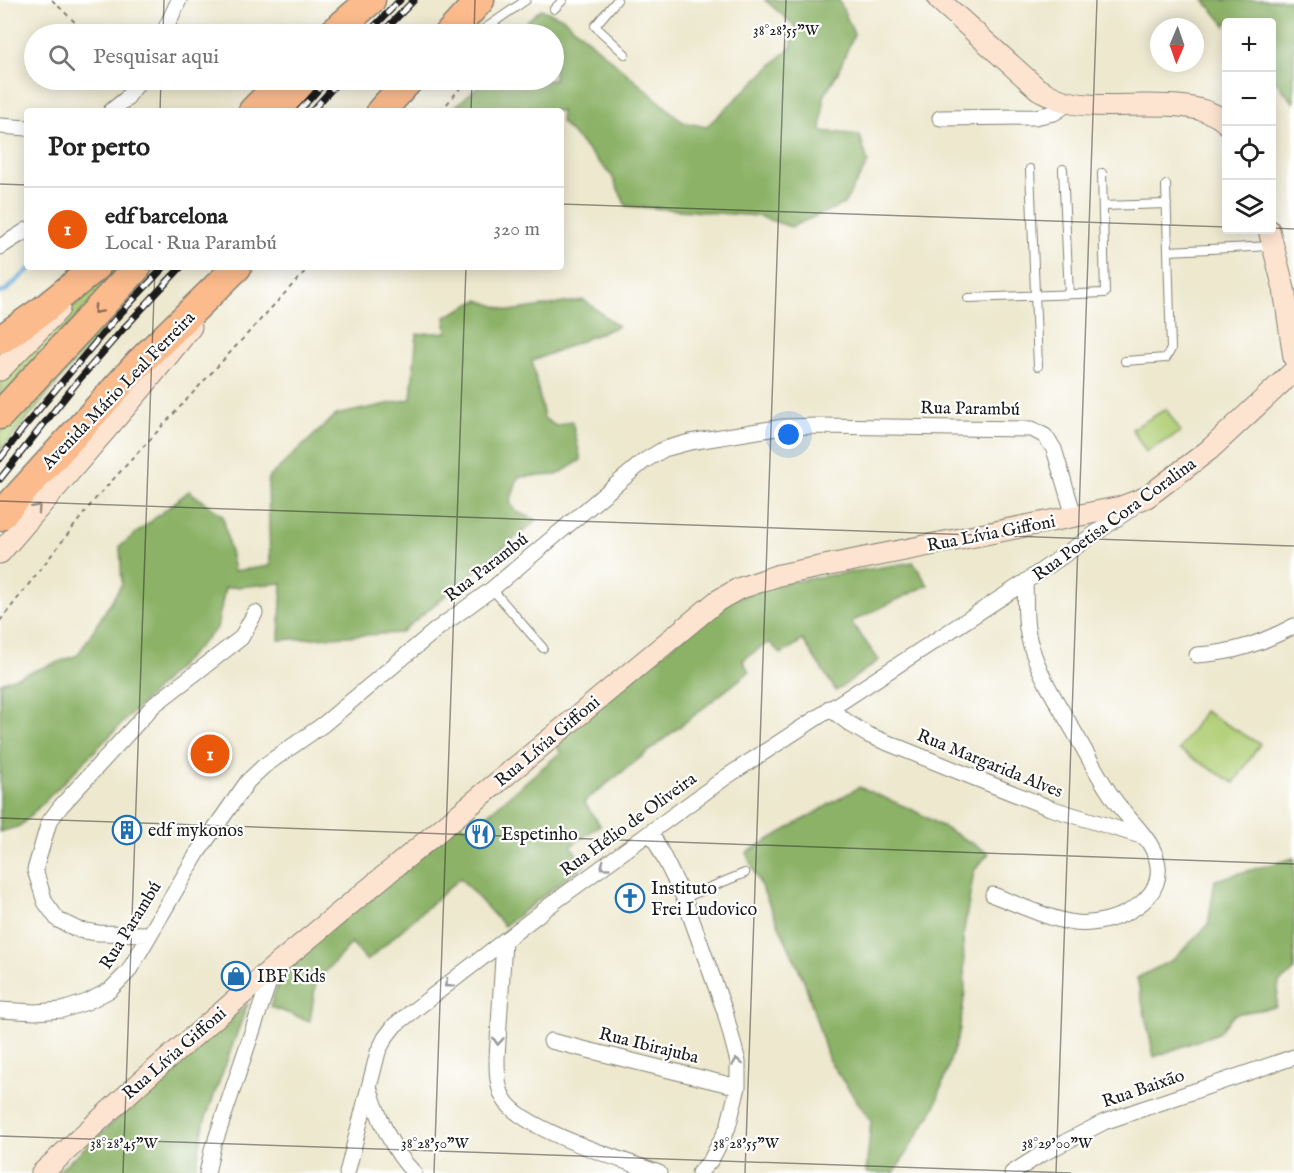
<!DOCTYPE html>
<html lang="pt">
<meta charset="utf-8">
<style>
:root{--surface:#fff;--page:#f6f6f6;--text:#222;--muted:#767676;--line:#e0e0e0;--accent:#ea580c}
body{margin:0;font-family:"IM FELL English",serif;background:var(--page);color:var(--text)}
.controls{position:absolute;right:18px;top:18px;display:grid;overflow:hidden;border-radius:6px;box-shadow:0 3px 15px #0003}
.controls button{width:54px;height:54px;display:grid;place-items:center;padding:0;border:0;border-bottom:2px solid var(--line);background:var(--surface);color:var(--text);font:30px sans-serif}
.compass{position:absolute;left:1150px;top:18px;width:54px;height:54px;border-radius:50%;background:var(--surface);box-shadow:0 3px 15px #0003;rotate:182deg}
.you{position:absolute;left:789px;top:435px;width:21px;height:21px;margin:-15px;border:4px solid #fff;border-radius:50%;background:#1a73e8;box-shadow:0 0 0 9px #1a73e833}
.badge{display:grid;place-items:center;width:39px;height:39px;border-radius:50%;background:var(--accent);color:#fff;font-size:20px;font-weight:700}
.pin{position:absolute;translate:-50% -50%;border:3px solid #fff;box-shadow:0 2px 6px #0006}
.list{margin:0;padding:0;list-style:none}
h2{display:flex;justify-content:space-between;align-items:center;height:78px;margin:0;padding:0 24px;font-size:26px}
h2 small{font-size:20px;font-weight:400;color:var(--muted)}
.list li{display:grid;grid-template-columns:39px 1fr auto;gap:18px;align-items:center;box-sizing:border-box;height:84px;padding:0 24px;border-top:2px solid var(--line)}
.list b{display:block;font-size:22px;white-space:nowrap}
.list p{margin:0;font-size:20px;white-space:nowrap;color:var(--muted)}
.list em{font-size:20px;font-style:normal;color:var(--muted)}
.icon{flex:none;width:33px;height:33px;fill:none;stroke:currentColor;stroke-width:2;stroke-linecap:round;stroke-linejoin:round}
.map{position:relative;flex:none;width:1294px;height:1173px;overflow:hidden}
.search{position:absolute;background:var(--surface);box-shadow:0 3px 15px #0003;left:24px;top:24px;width:540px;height:66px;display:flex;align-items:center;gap:15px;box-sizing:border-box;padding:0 21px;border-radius:33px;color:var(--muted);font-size:22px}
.panel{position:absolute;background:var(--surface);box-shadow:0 3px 15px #0003;left:24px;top:108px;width:540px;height:162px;border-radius:6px}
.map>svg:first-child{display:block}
.green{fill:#b1cf77;stroke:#66764a;stroke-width:1.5}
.forest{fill:#8cb268;stroke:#546742;stroke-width:1.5}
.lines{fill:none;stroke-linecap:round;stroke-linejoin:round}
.stream{stroke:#67adde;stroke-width:4.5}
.lane-casing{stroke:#848275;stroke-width:10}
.street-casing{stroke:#848275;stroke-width:17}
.secondary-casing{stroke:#848275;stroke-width:23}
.highway-casing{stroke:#848275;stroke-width:31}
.path{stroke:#848275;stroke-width:2;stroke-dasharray:4.5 4.5;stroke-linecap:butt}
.lane{stroke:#fff;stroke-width:8}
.street{stroke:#fff;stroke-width:15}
.secondary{stroke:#fde4d1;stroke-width:21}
.highway{stroke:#fbbb8c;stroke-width:28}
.rail-casing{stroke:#1c1c1c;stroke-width:7}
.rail{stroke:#fff;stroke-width:4.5;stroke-dasharray:14;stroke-linecap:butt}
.oneway{stroke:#8c6c54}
.oneway2{stroke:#988a80}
.oneway3{stroke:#999}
.ticks{fill:none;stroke:#1c1c1c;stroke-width:1.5;stroke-opacity:0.45}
.labels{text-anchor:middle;stroke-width:4.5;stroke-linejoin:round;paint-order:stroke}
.street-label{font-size:18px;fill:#1c1c1c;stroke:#fff}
.poi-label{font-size:18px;fill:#1c1c1c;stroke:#fff;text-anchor:start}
.ticks-label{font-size:15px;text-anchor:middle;fill:#1c1c1c;stroke:#fff;stroke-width:4.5;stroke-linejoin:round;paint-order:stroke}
</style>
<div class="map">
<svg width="1294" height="1173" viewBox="0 0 1294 1173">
<rect width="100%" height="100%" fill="#fff"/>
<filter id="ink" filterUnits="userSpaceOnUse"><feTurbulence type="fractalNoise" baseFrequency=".0167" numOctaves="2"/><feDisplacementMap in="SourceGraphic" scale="12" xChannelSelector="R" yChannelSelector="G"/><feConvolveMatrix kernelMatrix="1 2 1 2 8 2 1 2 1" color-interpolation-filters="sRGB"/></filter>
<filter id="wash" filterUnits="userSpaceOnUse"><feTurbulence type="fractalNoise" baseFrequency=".008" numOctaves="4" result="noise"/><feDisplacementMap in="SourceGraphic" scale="24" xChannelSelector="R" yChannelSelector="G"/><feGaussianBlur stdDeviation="1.35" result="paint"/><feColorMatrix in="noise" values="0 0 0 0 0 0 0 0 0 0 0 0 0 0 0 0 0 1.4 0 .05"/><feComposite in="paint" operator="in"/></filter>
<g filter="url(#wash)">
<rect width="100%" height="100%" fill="#ede8ce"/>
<path class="green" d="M 114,267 L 123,267 L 0,399 L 0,383 Z
M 150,267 L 157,267 L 61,378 L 0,452 L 0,433 Z
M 1166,409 L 1181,432 L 1146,452 L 1132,429 Z
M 1204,711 L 1260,744 L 1234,783 L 1179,750 Z"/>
<path class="forest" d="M 765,0 L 839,0 L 854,34 L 838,72 L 824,96 L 821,131 L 860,135 L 868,163 L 844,204 L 791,227 L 758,216 L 626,206 L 612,176 L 561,122 L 561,111 L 450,111 L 486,80 L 554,80 L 554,34 L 512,34 L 541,9 L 563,18 L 683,122 L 706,127 L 791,47 L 795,26 Z
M 1204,0 L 1294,0 L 1294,103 L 1272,77 L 1272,22 L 1226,22 L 1226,26 Z
M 478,300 L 510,311 L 584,300 L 618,326 L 532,361 L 544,418 L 556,426 L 572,421 L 581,460 L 557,475 L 518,477 L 510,503 L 517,512 L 537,520 L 400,633 L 279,640 L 282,583 L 225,588 L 217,628 L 20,826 L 0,832 L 0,683 L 78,655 L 122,584 L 120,546 L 189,491 L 223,516 L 234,571 L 270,566 L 268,478 L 336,415 L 411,399 L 417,334 L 447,332 L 445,317 Z
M 913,562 L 928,585 L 851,622 L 879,660 L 836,691 L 803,640 L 781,654 L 769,642 L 743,660 L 749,672 L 584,802 L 600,825 L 571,846 L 584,865 L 504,926 L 460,878 L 367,961 L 352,943 L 316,982 L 310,1021 L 270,1007 L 284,965 L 460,822 L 469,830 L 561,752 L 553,743 L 729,600 L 783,583 Z
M 859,787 L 913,810 L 989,853 L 974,871 L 963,936 L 965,992 L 959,1033 L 935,1107 L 894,1173 L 866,1173 L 871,1121 L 829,1061 L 805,983 L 746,853 Z
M 1294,858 L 1294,971 L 1279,983 L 1276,1007 L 1235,1014 L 1218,1033 L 1154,1057 L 1137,978 L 1174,959 L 1208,925 L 1215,880 Z
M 248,1003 L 204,1123 L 195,1173 L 56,1173 Z"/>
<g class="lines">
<path class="stream" d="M 0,293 L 5,291 L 32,267"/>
</g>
</g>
<g filter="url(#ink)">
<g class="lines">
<g class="lane-casing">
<path id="lane" d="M 617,0 L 595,26 L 625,54
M 554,9 L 563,0
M 477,34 L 526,0
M 1030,169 L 1038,366
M 1063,169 L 1069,294
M 1103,206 L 1167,204
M 1168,251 L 1272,246
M 968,298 L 1105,293 L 1102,173
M 1125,361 L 1166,358 L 1171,349 L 1166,185
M 492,589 L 543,648
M 684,898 L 745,873"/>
</g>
<g class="street-casing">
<path id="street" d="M 163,34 L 179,0
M 111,111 L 126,99 L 140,80
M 940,118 L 1035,117 L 1054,113 L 1069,103
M 0,126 L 27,128
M 0,247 L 27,230
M 1197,655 C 1234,653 1262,643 1294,626
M 829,708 L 850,724 L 868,735 L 960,772 L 1050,808 L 1144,837
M 651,832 L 684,898 L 725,1012 L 738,1062 L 738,1087 L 728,1127 L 711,1160 L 699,1173
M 993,895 C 1017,904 1051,920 1075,923 C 1113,927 1175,899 1154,852 C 1145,832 1125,816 1113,798 C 1099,778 1088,756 1076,735 C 1060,707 1040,677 1031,646 C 1024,625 1026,603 1025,582 L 1132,508
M 150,934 L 98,933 L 79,930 L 58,920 L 45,902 L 35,870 L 49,822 L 61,806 L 154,705 L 241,638 L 255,613
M 504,941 L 497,1058 C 497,1071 497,1087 504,1099 C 522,1130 623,1160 659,1173
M 0,1010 L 35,1012 L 62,1010 L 87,1002 L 110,990 L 128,972 L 198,852 L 248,781 L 264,766 L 324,724 L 437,629 L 492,589 L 644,461 L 664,449 L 690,442 L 783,427 L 819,426 L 1032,429 L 1045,436 L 1054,449 L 1074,516
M 551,1041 L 738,1087
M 370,1090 C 380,1121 392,1150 414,1173
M 216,1139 L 274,967
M 207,1173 L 213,1146
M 347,1173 L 378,1052 L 385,1038 L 395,1025 L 553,903 L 726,777 L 1025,582
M 1012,1173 L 1040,1155 L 1104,1122 L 1294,1057"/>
</g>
<g class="secondary-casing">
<path id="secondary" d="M 939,0 L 1038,89 C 1048,94 1057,100 1068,102 C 1110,113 1195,92 1226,123
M 1269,230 L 1284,289 L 1294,358
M 0,370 L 59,309
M 0,553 L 142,388 L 191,327
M 42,1173 L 142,1081 L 274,967 L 717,601 L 738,589 L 779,575 L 1121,507 L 1147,497 L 1209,450 L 1294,371"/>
</g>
<g class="highway-casing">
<path id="highway" d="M 332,34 L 371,0
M 449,34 L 480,0
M 253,111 L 284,80
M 280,111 L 309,80
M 381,111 L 409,80
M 0,340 L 43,310 L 96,267
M 0,415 L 137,267
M 0,516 L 140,362 L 237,267"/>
</g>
<path class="path" d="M 52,0 L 87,34
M 441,111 L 467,80
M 0,621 L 96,498 L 309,267"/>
<use href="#lane" class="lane"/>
<use href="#street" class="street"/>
<use href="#secondary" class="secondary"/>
<use href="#highway" class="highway"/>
<g class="rail-casing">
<path id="rail" d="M 367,34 L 400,0
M 381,34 L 414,0
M 299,111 L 327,80
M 312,111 L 340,80
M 0,459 L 24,427 L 116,318 L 164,267
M 0,479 L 78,381 L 124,328 L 181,267"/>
</g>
<use href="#rail" class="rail"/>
</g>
<defs><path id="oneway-chevron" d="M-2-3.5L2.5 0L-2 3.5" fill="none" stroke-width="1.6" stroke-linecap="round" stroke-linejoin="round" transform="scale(1.5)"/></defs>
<use class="oneway" href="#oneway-chevron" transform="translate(97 310) rotate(133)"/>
<use class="oneway2" href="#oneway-chevron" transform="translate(37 508) rotate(-49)"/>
<g class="oneway3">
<use href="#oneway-chevron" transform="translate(604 866) rotate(144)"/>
<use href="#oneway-chevron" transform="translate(448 984) rotate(142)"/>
<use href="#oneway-chevron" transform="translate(498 1041) rotate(94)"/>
<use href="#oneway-chevron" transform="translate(737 1062) rotate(-99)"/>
</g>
</g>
<path class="ticks" d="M 163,34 L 164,0M 474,34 L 475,0M 160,111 L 161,80M 471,111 L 472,80M 0,184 L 27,185M 561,204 L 1226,227M 1272,228 L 1294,229M 0,501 L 1294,546M 0,818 L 1294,864M 0,1136 L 1071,1173M 123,1173 L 155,267M 434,1173 L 466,267M 745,1173 L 786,0M 1056,1173 L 1097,0"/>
<defs>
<g id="building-ring" transform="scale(1.5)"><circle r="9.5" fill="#fff" stroke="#1f6fb2" stroke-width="1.5"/><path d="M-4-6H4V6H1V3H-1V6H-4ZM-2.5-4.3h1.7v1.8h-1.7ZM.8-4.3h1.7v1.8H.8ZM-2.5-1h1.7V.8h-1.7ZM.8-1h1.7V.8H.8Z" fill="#1f6fb2"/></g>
<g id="restaurant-ring" transform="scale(1.5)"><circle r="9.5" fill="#fff" stroke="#1f6fb2" stroke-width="1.5"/><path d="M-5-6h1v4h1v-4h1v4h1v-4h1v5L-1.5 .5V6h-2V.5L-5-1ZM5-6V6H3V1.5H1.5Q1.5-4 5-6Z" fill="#1f6fb2"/></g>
<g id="church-ring" transform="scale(1.5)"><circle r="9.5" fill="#fff" stroke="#1f6fb2" stroke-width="1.5"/><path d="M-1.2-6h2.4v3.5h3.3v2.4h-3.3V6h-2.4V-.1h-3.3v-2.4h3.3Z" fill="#1f6fb2"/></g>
<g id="shop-ring" transform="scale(1.5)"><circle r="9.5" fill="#fff" stroke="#1f6fb2" stroke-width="1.5"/><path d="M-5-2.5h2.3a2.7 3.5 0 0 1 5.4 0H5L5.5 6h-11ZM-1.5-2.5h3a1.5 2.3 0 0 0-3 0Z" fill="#1f6fb2"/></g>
</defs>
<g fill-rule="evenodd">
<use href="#building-ring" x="127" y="830"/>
<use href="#restaurant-ring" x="480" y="834"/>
<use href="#church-ring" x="630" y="898"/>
<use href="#shop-ring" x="236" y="976"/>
</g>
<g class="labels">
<g class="street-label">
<text transform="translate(118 390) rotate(-46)" y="6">Avenida Mário Leal Ferreira</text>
<text transform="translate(970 408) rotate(1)" y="6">Rua Parambú</text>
<text transform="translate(1114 519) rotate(-36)" y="6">Rua Poetisa Cora Coralina</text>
<text transform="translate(991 533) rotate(-11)" y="6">Rua Lívia Giffoni</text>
<text transform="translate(486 567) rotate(-38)" y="6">Rua Parambú</text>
<text transform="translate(547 741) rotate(-40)" y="6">Rua Lívia Giffoni</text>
<text transform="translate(990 763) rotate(22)" y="6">Rua Margarida Alves</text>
<text transform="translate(628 824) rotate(-36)" y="6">Rua Hélio de Oliveira</text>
<text transform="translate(130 925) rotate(-58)" y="6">Rua Parambú</text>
<text transform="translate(649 1045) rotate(14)" y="6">Rua Ibirajuba</text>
<text transform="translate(174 1053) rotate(-41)" y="6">Rua Lívia Giffoni</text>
<text transform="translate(1143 1088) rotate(-19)" y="6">Rua Baixão</text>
</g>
<g class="poi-label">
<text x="148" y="836">edf mykonos</text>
<text x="501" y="840">Espetinho</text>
<text x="651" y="894">Instituto<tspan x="651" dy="21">Frei Ludovico</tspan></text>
<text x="257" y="982">IBF Kids</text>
</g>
</g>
<g class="ticks-label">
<text x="786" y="35">38°28'55"W</text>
<text x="124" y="1148">38°28'45"W</text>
<text x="435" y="1148">38°28'50"W</text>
<text x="746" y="1148">38°28'55"W</text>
<text x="1057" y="1148">38°29'00"W</text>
</g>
</svg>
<div class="controls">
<button>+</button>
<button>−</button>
<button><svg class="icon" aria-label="locate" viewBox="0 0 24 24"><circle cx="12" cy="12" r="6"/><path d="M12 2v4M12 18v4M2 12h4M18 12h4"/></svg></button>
<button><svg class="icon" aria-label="layers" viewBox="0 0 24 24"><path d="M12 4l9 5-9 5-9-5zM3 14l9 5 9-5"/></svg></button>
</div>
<svg class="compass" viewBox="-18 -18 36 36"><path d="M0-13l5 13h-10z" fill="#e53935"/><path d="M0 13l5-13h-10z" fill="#767676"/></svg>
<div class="you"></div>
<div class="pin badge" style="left:210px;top:754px">1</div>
<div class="search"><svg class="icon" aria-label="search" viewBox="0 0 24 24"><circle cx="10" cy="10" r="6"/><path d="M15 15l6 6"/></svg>Pesquisar aqui</div>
<section class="panel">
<h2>Por perto<small></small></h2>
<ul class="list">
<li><span class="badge">1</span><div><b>edf barcelona</b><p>Local · Rua Parambú</p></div><em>320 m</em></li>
</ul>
</section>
</div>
